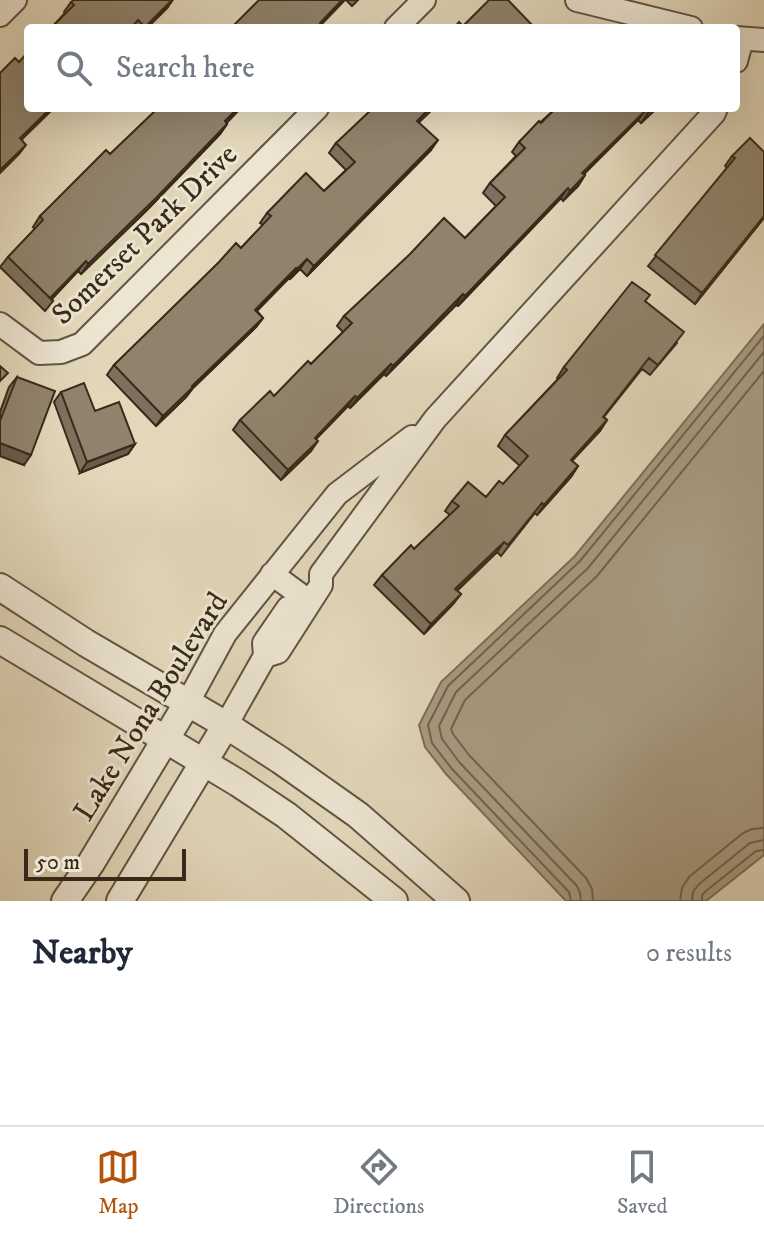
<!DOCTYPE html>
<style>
:root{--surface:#fff;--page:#f6f6f7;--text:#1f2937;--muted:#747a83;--line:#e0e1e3;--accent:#b45309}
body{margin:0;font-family:"IM FELL DW Pica",serif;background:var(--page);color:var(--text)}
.scale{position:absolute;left:24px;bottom:20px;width:162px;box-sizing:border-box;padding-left:8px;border:4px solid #382919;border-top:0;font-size:22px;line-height:28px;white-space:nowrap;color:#382919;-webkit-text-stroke:6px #ece5d2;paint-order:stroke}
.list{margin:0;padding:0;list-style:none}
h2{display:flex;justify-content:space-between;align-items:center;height:104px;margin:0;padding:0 32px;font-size:34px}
h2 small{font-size:26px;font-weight:400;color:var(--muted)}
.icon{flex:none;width:44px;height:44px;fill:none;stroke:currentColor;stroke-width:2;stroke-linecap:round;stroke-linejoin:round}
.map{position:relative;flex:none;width:764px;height:901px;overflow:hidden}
.search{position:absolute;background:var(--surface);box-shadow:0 8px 32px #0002;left:24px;right:24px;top:24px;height:88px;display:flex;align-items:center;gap:20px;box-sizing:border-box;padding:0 28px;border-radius:8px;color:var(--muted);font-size:30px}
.sheet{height:224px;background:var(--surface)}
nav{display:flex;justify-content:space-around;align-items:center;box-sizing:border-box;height:112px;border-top:2px solid var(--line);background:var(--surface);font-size:22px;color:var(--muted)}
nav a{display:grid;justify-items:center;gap:4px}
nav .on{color:var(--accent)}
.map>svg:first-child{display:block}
.water{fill:#a89c83;stroke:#7b6e59;stroke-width:2}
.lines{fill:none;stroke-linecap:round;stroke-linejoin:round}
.shore{stroke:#70624e;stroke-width:2}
.minor-casing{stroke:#625441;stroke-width:26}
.tertiary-casing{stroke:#625441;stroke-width:30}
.minor{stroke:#ece5d2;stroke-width:22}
.tertiary{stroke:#ece5d2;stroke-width:26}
.wall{fill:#7c715e;stroke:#382919;stroke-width:2}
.shaded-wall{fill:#655c4c;stroke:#382919;stroke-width:2}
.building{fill:#90836d;stroke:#382919;stroke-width:2}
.labels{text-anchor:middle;stroke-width:6;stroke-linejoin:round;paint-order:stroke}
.street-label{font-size:30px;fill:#382919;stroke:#ece5d2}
</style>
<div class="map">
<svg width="764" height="901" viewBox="0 0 764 901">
<rect width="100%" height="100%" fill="#e2d7ba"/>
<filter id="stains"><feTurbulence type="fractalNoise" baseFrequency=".0025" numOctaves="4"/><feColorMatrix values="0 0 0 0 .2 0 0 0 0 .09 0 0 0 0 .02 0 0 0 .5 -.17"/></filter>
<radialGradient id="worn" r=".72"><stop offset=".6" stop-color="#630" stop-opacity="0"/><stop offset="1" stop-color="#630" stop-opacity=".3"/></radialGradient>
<path class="water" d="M 764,324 L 764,855 L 706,901 L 566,901 L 446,774 L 425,747 L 419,725 L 441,682 L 575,556 Z"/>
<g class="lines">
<path class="shore" d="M 571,901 L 569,892 L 452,769 L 432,743 L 428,725 L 448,686 L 580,561 L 764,336
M 581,901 L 580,893 L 577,886 L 460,763 L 442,739 L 439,726 L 456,692 L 588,568 L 764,352
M 593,901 L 592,889 L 586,878 L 469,755 L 453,734 L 451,729 L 465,700 L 597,576 L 764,371
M 680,901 L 682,888 L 689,877 L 743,833 L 752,829 L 764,828
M 692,901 L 693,892 L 699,884 L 750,843 L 764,840
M 702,901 L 702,895 L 706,891 L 756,851 L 764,850"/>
<g class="minor-casing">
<path id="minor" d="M 577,0 L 691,28
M 0,15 L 15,0
M 396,28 L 424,0
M 736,38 L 764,40
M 736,61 L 742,39
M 0,324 L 39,353 L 61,352 L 82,344 L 317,108
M 272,574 L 310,602
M 265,656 L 278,652 L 321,585 L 321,574 L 435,419 L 714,113 L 716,108
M 188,702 L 225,634 L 337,494 L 412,437
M 226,725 L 265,656 L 264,643 L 288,608"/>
</g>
<g class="tertiary-casing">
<path id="tertiary" d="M 0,587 L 86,643 L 226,725 L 280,760 L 358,815 L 456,901
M 0,640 L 238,783 L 286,815 L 394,901
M 65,901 L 91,863 L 188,702
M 120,901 L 226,725"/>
</g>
<use href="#minor" class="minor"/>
<use href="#tertiary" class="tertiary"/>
</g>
<path class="wall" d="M 346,0 L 358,0 L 352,6 Z
M 71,2 L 167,8 L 147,28 L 51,28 L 65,13 L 64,12 Z
M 556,108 L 657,108 L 641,123 L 638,120 L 584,174 L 585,175 L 578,186 L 563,201 L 561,198 L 458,306 L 456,305 L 386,376 L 384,374 L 350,408 L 348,406 L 316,439 L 311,451 L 281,480 L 233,430 L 240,420 L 274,396 L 311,364 L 343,332 L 337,326 L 344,316 L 465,238 L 496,206 L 483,193 L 490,183 L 516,156 L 512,152 L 519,142 Z
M 419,122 L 431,150 L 307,276 L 300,269 L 290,279 L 289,278 L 257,311 L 263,318 L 256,327 L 193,388 L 186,397 L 156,426 L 107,375 L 114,365 L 241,248 L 263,225 L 260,223 L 267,213 L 324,191 L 346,170 L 329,153 L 336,143 Z
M 226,123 L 227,124 L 220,134 L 148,209 L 81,274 L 78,271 L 52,299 L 53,301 L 45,311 L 0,267 L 8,257 L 35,229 L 33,227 L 40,216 L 110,154 Z
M 764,152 L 764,218 L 695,304 L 648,266 L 727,168 L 725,166 L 732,156 Z
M 646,302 L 677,343 L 650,375 L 642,369 L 604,417 L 607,420 L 600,431 L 572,461 L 578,466 L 571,477 L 537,515 L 535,513 L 501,556 L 497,552 L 457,591 L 461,594 L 453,604 L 424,634 L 374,585 L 382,575 L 414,549 L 450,515 L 445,511 L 452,501 L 486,497 L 503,484 L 520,466 L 498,446 L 505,435 L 558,379 L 557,378 L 564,367 Z
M 17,377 L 24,465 L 0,456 L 0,412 L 9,387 Z
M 61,392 L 95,411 L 135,444 L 128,454 L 80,473 L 54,402 Z"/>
<path class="shaded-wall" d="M 173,0 L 167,8 L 147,28 L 144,28 Z
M 342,0 L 345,0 L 318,28 L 320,23 Z
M 51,108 L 54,108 L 13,148 L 20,138 Z
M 238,108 L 241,108 L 218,132 L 225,121 Z
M 430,108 L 434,108 L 410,131 L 417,121 Z
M 653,108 L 657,108 L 641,123 L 648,113 Z
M 646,110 L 638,120 L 575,183 L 582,173 Z
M 227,124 L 220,134 L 148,209 L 81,274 L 88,264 Z
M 438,140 L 431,150 L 307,276 L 314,266 Z
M 26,145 L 19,154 L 0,173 L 0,170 Z
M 585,175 L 578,186 L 563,201 L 570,191 Z
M 568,188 L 561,198 L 458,306 L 465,296 Z
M 764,216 L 764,218 L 695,304 L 702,293 Z
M 307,259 L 300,269 L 290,279 L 297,269 Z
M 86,261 L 78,271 L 51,299 L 50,298 Z
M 296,268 L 289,278 L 248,319 L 255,310 Z
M 463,294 L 456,305 L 386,376 L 393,366 Z
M 263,318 L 256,327 L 193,388 L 186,397 L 156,426 L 163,416 L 192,386 Z
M 391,364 L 384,374 L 350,408 L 357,398 Z
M 355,396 L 348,406 L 307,448 L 315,438 Z
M 607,420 L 600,431 L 563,470 L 571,460 Z
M 318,441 L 311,451 L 281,480 L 288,470 Z
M 0,443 L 31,455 L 24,465 L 0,456 Z
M 135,444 L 128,454 L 80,473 L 87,462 Z
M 578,466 L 571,477 L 537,515 L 544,505 Z
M 504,542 L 497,552 L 448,599 L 455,589 Z
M 461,594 L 453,604 L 424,634 L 431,624 Z"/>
<path class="building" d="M 74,0 L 172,0 L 145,27 L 138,20 L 131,28 L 51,28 L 74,5 L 71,2 Z
M 259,0 L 342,0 L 320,23 L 325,28 L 231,28 Z
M 489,0 L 508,0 L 535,28 L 454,28 L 459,22 L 463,26 Z
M 28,52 L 28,108 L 51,108 L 20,138 L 26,145 L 0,170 L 0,73 L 15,58 L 19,62 Z
M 158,108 L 238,108 L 225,121 L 227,124 L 155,199 L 88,264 L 86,261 L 51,297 L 53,301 L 8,257 L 43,220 L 40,216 L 106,150 L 110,154 Z
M 373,108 L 430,108 L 417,121 L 438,140 L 314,266 L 307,259 L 297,269 L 296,268 L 255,310 L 263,318 L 192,386 L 193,387 L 163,416 L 114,365 L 219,262 L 236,243 L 241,248 L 271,216 L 267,213 L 306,173 L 324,191 L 355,162 L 336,143 Z
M 556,108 L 653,108 L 648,113 L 646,110 L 582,173 L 585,175 L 570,191 L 568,188 L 465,296 L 463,294 L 393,366 L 391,364 L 357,398 L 355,396 L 315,438 L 318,441 L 288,470 L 240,420 L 270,391 L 274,396 L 308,361 L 311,364 L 352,323 L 344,316 L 410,254 L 444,218 L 465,238 L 505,197 L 490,183 L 525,148 L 519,142 L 539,121 L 541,123 Z
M 750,138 L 764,152 L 764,216 L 702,293 L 655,255 L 735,158 L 732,156 Z
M 632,282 L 650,295 L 645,301 L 684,332 L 658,365 L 649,358 L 603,417 L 607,420 L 571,460 L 578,466 L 544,505 L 542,503 L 508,545 L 504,542 L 455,589 L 461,594 L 431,624 L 382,575 L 411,545 L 414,549 L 459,506 L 452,501 L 468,482 L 486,497 L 499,481 L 503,484 L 528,456 L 505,435 L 567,370 L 564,367 Z
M 0,366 L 8,373 L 0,381 Z
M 17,377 L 55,391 L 31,455 L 0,443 L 0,421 Z
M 84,383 L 95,411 L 119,402 L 135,444 L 87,462 L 61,392 Z"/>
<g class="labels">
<g class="street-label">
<text transform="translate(144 234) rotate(-44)" y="10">Somerset Park Drive</text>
<text transform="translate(150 706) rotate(-58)" y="10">Lake Nona Boulevard</text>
</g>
</g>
<rect width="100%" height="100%" filter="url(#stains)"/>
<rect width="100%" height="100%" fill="url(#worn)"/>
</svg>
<div class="scale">50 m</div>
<div class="search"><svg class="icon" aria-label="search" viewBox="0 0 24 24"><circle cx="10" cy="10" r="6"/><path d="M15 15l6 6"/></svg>Search here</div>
</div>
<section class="sheet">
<h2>Nearby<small>0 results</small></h2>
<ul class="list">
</ul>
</section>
<nav>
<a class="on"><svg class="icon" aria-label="map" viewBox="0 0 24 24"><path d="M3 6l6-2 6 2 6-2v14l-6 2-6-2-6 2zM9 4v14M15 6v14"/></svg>Map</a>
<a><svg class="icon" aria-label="directions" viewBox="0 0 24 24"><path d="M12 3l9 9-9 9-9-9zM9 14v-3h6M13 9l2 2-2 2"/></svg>Directions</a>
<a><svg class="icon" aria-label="saved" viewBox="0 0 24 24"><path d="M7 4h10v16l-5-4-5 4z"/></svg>Saved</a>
</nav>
